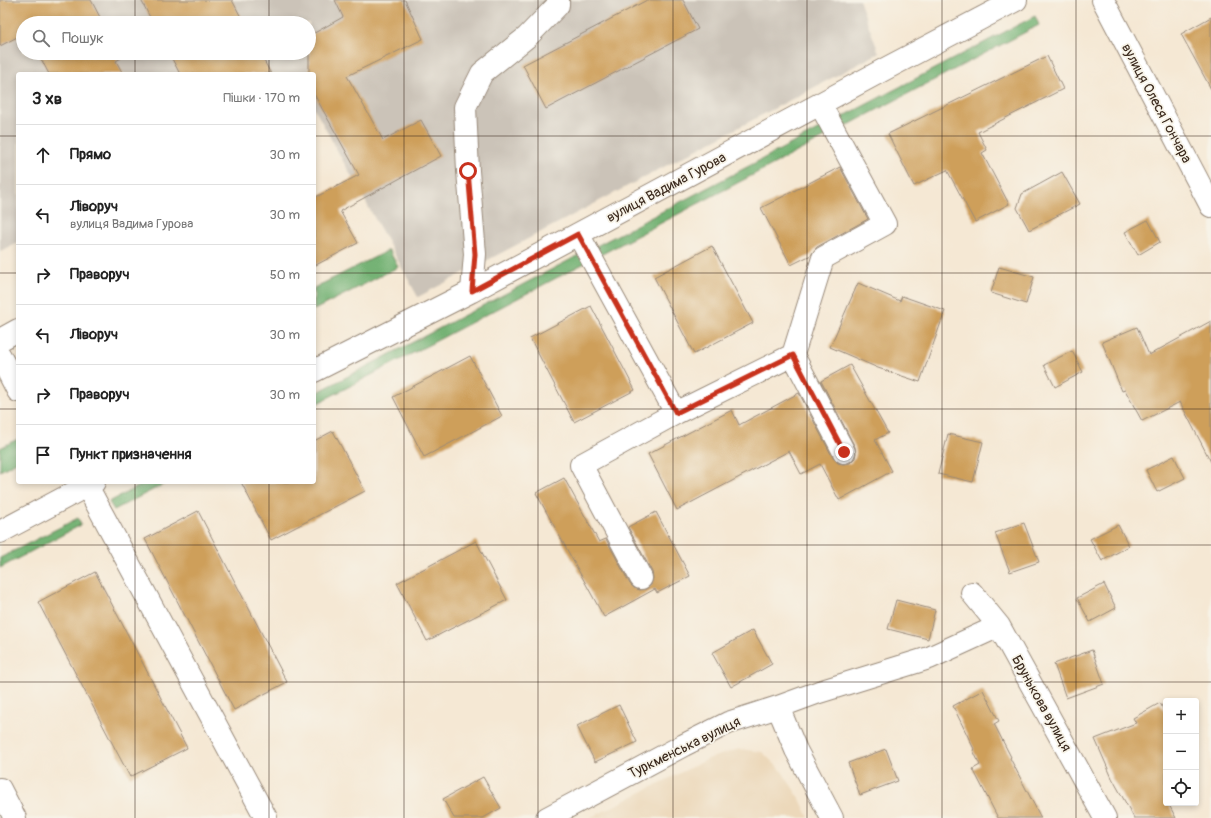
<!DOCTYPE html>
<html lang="uk">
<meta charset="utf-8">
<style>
:root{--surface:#fff;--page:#f6f6f6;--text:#222;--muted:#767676;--line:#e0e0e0}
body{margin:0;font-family:Pangolin,sans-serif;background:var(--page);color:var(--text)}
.controls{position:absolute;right:12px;bottom:12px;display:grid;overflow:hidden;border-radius:4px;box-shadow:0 2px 6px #0003}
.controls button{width:36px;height:36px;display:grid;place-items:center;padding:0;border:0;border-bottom:1px solid var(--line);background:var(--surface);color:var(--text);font:20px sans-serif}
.stop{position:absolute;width:12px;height:12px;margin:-9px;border:3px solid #c8321e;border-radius:50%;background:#fff}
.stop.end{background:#c8321e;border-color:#fff;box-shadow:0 1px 4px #0008}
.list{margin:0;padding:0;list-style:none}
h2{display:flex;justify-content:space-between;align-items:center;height:52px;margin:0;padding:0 16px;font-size:17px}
h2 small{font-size:13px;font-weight:400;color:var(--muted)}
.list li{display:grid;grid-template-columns:26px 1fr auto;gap:12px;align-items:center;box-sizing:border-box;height:60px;padding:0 16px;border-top:1px solid var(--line)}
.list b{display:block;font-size:15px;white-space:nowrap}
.list p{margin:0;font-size:13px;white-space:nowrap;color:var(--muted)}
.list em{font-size:13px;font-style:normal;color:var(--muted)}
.icon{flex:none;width:22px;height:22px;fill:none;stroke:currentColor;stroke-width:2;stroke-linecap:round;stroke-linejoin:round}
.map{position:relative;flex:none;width:1211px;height:818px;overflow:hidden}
.search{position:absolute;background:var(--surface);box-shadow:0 2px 6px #0003;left:16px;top:16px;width:300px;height:44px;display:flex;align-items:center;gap:10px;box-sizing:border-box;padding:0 14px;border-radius:22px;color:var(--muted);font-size:15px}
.panel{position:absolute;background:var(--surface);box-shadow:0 2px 6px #0003;left:16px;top:72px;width:300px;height:412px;border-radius:4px}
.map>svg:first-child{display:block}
.built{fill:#ecd8ba}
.industrial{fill:#cbc3b8;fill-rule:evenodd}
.forest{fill:#74b274;stroke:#586e49}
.building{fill:#ce9f5a}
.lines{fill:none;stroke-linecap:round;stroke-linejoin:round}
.minor-casing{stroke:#988979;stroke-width:24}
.minor{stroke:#fff;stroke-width:22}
.route{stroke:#c8321e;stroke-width:5}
.grid{fill:none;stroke:#3b2a1e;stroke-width:1;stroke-opacity:0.55}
.labels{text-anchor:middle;stroke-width:3.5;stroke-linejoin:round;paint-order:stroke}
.street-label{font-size:14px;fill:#3b2a1e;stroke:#f7f3e8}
</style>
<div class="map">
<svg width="1211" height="818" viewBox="0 0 1211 818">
<rect width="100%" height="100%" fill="#f7f3e8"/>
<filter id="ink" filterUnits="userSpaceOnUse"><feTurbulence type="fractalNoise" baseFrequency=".025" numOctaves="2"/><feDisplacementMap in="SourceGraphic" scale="8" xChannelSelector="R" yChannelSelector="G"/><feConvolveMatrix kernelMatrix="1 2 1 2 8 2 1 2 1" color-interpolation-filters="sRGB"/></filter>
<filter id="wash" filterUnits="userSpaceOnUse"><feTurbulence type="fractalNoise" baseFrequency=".012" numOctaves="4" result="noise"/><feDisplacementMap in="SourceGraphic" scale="16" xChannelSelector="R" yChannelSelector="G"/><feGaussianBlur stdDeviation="0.9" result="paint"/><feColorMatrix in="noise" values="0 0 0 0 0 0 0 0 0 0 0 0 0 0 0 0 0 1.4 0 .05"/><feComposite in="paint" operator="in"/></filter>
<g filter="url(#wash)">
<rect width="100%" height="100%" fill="#f5e8d4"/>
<path class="built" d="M 739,749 L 762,752 L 781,770 L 800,799 L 809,818 L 590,818 L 708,759 Z"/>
<path class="industrial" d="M 0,0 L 859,0 L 879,53 L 418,297 L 314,108 L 314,74 L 18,74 L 18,243 L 0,251 ZM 23,23 L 309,23 L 309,53 L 23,53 Z"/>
<path class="forest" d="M 1035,16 L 1039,25 L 314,405 L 314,394 Z
M 389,250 L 398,267 L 314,310 L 314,288 Z
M 18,439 L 18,461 L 0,471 L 0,448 Z
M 147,482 L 168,482 L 114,510 L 109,502 Z
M 78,518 L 81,525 L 0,568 L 0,558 Z"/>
<g id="blocks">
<path class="building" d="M 0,0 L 91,0 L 103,23 L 23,23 L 23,34 L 0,46 Z
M 141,0 L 232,0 L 244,23 L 153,23 Z
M 335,0 L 405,0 L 423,39 L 347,76 L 383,140 L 421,120 L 441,156 L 340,211 L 358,243 L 314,266 L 314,198 L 359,175 L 314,94 L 314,74 L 309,74 L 309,36 L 343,17 Z
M 647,0 L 683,0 L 698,29 L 546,109 L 523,65 Z
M 1211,17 L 1211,89 L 1181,34 Z
M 38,53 L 119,53 L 121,58 L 116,61 L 123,74 L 49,74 Z
M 169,53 L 260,53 L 271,74 L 180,74 Z
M 1047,56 L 1063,89 L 978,132 L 987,150 L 982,153 L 1009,204 L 975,222 L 947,170 L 914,186 L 888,134 Z
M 840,167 L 868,219 L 817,247 L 811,255 L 791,265 L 761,208 Z
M 1062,172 L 1080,204 L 1029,230 L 1017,208 L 1022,194 Z
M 1148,220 L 1160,242 L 1138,255 L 1125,232 Z
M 712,246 L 753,323 L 694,354 L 654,277 Z
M 999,267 L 1034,277 L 1026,304 L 991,293 Z
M 858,283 L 900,301 L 902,296 L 945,311 L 920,382 L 878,368 L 830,347 Z
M 591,306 L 635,390 L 574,422 L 530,338 Z
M 1211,321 L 1211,462 L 1180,402 L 1142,421 L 1125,390 L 1122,391 L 1102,342 L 1137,327 L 1149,355 Z
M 1072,351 L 1083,372 L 1055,387 L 1044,365 Z
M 470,356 L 502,416 L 424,457 L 393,397 Z
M 850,365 L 888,433 L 875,440 L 892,471 L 839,500 L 820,464 L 801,474 L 789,451 L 677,510 L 648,454 L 732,410 L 739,425 L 799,393 L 833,458 L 838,463 L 843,464 L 850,463 L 855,458 L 856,453 L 855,447 L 821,381 Z
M 333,431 L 365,491 L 271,540 L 241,482 L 314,482 L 314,441 Z
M 948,434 L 983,442 L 973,482 L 938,474 Z
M 1174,456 L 1185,478 L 1157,492 L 1146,470 Z
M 564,478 L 599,542 L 606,539 L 630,584 L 634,588 L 640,590 L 646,589 L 651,585 L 653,578 L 652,572 L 628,527 L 656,512 L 690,576 L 657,593 L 655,589 L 604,617 L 536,493 Z
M 198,511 L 287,682 L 234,710 L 145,539 Z
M 1024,523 L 1039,562 L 1010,572 L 995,533 Z
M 1118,525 L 1129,546 L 1102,561 L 1090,539 Z
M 476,541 L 507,600 L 427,641 L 397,583 Z
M 95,572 L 187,748 L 130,777 L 38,602 Z
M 1104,584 L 1116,608 L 1090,622 L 1077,598 Z
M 896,600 L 935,610 L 928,639 L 888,629 Z
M 753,630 L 772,664 L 731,687 L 712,653 Z
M 1092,650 L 1104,684 L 1066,698 L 1054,664 Z
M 983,690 L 999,721 L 994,724 L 1011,757 L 1010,758 L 1041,818 L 998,818 L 973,769 L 980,765 L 973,750 L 974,749 L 953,706 Z
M 1160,703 L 1166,714 L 1166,803 L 1168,803 L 1176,818 L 1134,818 L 1112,778 L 1095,739 L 1136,723 L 1133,718 Z
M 619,705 L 637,742 L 595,762 L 577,726 Z
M 886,749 L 898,781 L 860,795 L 848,763 Z
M 483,777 L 501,808 L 483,818 L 454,818 L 443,799 Z"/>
</g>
</g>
<g filter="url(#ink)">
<use href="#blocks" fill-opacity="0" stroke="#988979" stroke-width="1"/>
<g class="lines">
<g class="minor-casing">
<path id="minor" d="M 1103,0 L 1211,206
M 578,234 L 676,413
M 472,291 L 475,254 L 468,171 L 465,107 L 482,73 L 527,37 L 558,5 L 558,0
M 0,340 L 18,330
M 793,355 L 844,452
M 0,356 L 18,391
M 314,371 L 472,291 L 885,69 L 1016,0
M 87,486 L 266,818
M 0,532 L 94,482
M 641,578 L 581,465 L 676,413 L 793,355 L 823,258 L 885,224 L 820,104
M 972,593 L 999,626 L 1105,818
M 778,707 L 819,692 L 929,658 L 999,626
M 0,789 L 15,818
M 547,818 L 684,745 L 728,723 L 778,707 L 796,750 L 832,818"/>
</g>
<use href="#minor" class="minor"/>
</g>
</g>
<g class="lines" filter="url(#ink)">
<path class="route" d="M 468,171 L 475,254 L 472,291 L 578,234 L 676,413 L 793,355 L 844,452"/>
</g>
<path class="grid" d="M 135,0 L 135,23M 269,0 L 269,23M 404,0 L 404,818M 538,0 L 538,818M 673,0 L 673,818M 807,0 L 807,818M 942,0 L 942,818M 1076,0 L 1076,818M 135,53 L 135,74M 269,53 L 269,74M 0,136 L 18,136M 314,136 L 1211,136M 0,273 L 18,273M 314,273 L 1211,273M 0,409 L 18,409M 314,409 L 1211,409M 135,482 L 135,818M 269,482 L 269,818M 0,545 L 1211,545M 0,682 L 1211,682"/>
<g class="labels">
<g class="street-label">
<text transform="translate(1157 103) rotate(62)" y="5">вулиця Олеся Гончара</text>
<text transform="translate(666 187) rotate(-28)" y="5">вулиця Вадима Гурова</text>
<text transform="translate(1042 703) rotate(61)" y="5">Брунькова вулиця</text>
<text transform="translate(684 747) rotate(-26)" y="5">Туркменська вулиця</text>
</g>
</g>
</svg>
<div class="controls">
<button>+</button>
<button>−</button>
<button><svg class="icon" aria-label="locate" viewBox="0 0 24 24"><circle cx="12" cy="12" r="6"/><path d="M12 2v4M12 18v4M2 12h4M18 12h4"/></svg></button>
</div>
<div class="stop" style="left:468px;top:171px"></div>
<div class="stop end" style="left:844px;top:452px"></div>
<div class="search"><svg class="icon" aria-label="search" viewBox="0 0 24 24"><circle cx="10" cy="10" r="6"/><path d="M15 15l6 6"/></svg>Пошук</div>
<section class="panel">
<h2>3 хв<small>Пішки · 170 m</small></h2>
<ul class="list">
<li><svg class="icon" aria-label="ahead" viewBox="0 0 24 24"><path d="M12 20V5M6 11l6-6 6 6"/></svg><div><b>Прямо</b></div><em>30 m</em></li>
<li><svg class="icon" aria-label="left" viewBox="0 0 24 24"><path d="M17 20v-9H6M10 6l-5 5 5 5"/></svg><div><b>Ліворуч</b><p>вулиця Вадима Гурова</p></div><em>30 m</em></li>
<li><svg class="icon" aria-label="right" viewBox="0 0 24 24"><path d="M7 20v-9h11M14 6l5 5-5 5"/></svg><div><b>Праворуч</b></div><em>50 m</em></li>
<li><svg class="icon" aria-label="left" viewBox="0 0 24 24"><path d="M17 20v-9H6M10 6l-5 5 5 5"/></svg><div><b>Ліворуч</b></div><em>30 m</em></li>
<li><svg class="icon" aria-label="right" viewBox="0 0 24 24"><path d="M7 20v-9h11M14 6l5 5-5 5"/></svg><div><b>Праворуч</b></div><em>30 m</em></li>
<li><svg class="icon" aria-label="arrive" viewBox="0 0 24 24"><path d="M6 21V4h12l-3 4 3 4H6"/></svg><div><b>Пункт призначення</b></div></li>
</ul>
</section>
</div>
